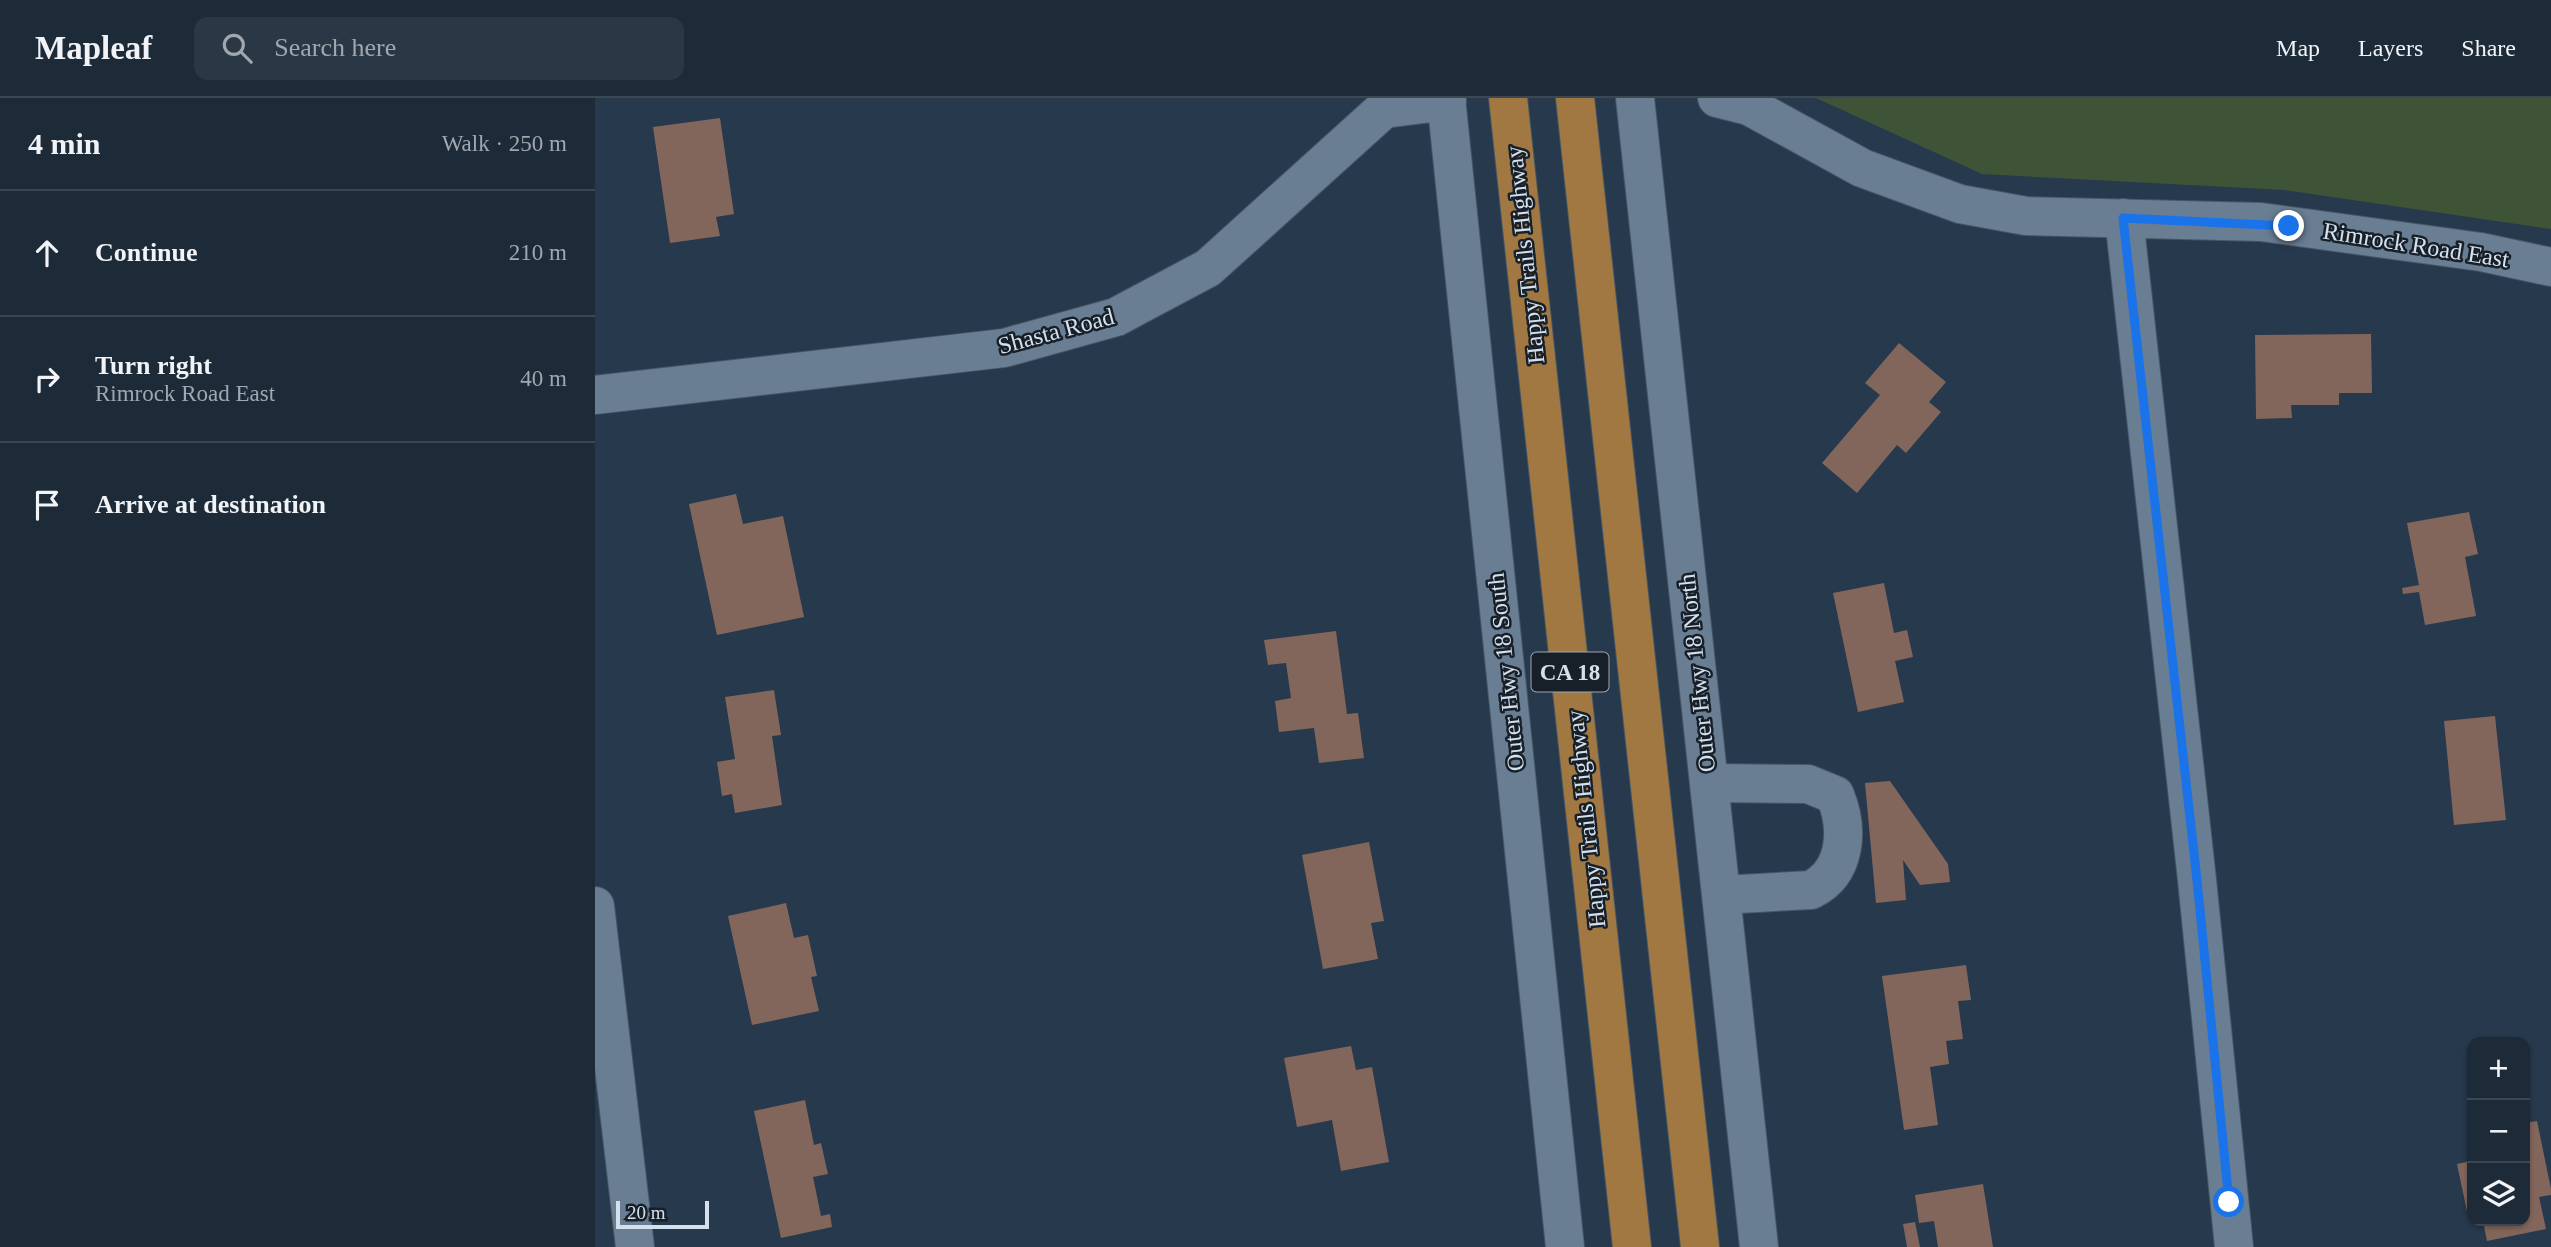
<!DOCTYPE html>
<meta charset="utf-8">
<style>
:root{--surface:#1d2b39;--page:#2a3744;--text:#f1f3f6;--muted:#a0a7ae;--line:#3b4753}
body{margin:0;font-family:"Times New Roman",serif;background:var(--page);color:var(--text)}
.controls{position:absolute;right:21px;bottom:21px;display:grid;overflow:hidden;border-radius:14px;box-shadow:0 2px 5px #0004}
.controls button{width:63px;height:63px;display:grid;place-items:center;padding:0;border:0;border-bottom:2px solid var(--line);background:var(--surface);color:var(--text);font:35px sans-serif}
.scale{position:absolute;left:21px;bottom:18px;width:93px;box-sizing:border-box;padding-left:7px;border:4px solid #d5e0ed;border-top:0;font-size:19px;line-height:24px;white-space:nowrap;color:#d5e0ed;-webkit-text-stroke:5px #171f28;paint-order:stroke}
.stop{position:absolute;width:21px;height:21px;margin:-16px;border:5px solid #1a73e8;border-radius:50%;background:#fff}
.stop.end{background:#1a73e8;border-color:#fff;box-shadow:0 2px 7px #0008}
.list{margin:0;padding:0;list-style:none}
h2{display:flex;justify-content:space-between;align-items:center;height:91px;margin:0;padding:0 28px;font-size:30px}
h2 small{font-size:23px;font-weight:400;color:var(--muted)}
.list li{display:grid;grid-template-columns:46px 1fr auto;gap:21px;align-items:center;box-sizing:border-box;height:126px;padding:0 28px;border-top:2px solid var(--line)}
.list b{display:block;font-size:26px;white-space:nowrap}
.list p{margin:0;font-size:23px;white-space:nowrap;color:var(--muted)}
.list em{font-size:23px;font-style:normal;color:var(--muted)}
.icon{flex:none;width:38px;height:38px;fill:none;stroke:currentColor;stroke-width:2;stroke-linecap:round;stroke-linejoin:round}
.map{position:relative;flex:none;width:1956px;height:1149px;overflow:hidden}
header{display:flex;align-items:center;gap:42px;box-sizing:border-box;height:98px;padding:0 35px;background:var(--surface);border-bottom:2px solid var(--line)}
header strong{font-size:33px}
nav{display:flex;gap:38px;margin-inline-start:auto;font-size:24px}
.search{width:490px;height:63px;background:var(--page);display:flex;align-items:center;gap:18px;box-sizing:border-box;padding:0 24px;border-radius:14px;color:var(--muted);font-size:26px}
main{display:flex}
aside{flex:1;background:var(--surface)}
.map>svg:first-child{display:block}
.green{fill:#3f5437}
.building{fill:#83665b}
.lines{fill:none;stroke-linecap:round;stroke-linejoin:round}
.minor-casing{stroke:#465666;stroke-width:40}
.major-casing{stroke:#465666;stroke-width:40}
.minor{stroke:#697d93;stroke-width:38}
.major{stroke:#a17841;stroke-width:38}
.route{stroke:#1a73e8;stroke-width:9}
.labels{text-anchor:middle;stroke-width:5;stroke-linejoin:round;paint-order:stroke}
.shield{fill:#171f28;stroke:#9ca6b2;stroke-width:2}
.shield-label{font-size:23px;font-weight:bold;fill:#d5e0ed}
.street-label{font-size:24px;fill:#d5e0ed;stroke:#171f28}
</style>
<header>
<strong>Mapleaf</strong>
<div class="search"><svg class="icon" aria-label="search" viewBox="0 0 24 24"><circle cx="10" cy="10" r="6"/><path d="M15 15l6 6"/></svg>Search here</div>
<nav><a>Map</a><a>Layers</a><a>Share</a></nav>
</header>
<main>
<aside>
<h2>4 min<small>Walk · 250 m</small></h2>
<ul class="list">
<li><svg class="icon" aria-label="ahead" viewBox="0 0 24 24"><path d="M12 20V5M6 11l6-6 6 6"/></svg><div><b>Continue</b></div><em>210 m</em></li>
<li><svg class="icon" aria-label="right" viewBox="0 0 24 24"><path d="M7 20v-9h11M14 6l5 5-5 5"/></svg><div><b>Turn right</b><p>Rimrock Road East</p></div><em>40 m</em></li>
<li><svg class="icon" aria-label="arrive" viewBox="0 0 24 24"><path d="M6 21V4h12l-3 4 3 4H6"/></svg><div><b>Arrive at destination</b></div></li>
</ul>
</aside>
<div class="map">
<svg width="1956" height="1149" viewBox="0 0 1956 1149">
<rect width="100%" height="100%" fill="#27394c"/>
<path class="green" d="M 1221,0 L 1956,0 L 1956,131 L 1690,92 L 1387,76 Z"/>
<path class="building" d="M 125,20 L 139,116 L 121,119 L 125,138 L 75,145 L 58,29 Z
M 1776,236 L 1777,295 L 1744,295 L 1744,307 L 1696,307 L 1697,320 L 1661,321 L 1660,237 Z
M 1304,245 L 1351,284 L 1334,304 L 1346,314 L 1311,355 L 1302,347 L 1262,395 L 1227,365 L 1285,297 L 1270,285 Z
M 141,396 L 148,426 L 188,418 L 209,519 L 122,537 L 94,406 Z
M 1874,414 L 1883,456 L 1870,459 L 1881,518 L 1830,527 L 1824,494 L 1808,496 L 1807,490 L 1824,487 L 1812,425 Z
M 1289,485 L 1299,535 L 1312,532 L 1318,559 L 1300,563 L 1309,604 L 1263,614 L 1238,495 Z
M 741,533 L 752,616 L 763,615 L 769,660 L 724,665 L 719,630 L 684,634 L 680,603 L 696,600 L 691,565 L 673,567 L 669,542 Z
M 179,592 L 186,637 L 177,638 L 187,707 L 140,715 L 137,696 L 127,698 L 122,664 L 140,661 L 130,599 Z
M 1900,618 L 1911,722 L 1859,727 L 1849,623 Z
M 1295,683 L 1353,766 L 1355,784 L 1325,787 L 1308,762 L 1311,802 L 1281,805 L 1270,685 Z
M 774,744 L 789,823 L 776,825 L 783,861 L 728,871 L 707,757 Z
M 191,805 L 199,840 L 213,837 L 222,878 L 216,879 L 224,913 L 157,927 L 133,818 Z
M 1371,867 L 1376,902 L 1363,903 L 1368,941 L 1351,943 L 1354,966 L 1335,969 L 1343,1027 L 1309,1032 L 1287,878 Z
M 756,948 L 761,972 L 777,969 L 794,1064 L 746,1073 L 737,1022 L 702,1029 L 689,960 Z
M 210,1002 L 219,1047 L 226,1045 L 233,1076 L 218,1079 L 226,1118 L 235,1116 L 237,1129 L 186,1140 L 159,1013 Z
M 1942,1023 L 1956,1091 L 1956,1097 L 1944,1099 L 1951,1131 L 1892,1143 L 1888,1123 L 1930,1123 L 1930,1025 Z
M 1877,1063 L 1877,1117 L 1873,1118 L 1862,1066 Z
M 1388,1086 L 1398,1149 L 1343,1149 L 1339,1123 L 1324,1125 L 1320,1097 Z
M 1320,1124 L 1325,1149 L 1312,1149 L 1308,1126 Z"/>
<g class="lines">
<g class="minor-casing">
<path id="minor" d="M 851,0 L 970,1149
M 1040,0 L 1164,1149
M 1122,0 L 1154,8 L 1267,70 L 1365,106 L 1431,118 L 1666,124 L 1886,154 L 1956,169
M 1529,120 L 1602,782 L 1639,1149
M 0,297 L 409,250 L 521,219 L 613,170 L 789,11 L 852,3
M 1114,685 L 1213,686 L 1240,697 C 1254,731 1252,774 1216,792 L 1126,797
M 0,808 L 40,1149"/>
</g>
<g class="major-casing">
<path id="major" d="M 913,0 L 1037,1149
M 980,0 L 1105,1149"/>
</g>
<use href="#minor" class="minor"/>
<use href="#major" class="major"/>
</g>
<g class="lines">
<path class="route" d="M 1634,1104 L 1602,782 L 1528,120 L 1694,128"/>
</g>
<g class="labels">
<rect class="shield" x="936.5" y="554.5" width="77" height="39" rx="5"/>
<g class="shield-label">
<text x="975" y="582">CA 18</text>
</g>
<g class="street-label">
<text transform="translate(1821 147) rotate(9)" y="8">Rimrock Road East</text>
<text transform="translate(930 157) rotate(-96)" y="8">Happy Trails Highway</text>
<text transform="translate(461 233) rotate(-15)" y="8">Shasta Road</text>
<text transform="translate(911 574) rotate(-96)" y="8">Outer Hwy 18 South</text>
<text transform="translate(1102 575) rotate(-96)" y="8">Outer Hwy 18 North</text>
<text transform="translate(991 721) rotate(-96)" y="8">Happy Trails Highway</text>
</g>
</g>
</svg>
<div class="controls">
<button>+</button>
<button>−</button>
<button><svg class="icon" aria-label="layers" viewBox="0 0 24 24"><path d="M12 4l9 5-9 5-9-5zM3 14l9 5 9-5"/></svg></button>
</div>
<div class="scale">20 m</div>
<div class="stop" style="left:1634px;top:1104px"></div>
<div class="stop end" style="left:1694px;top:128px"></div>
</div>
</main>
